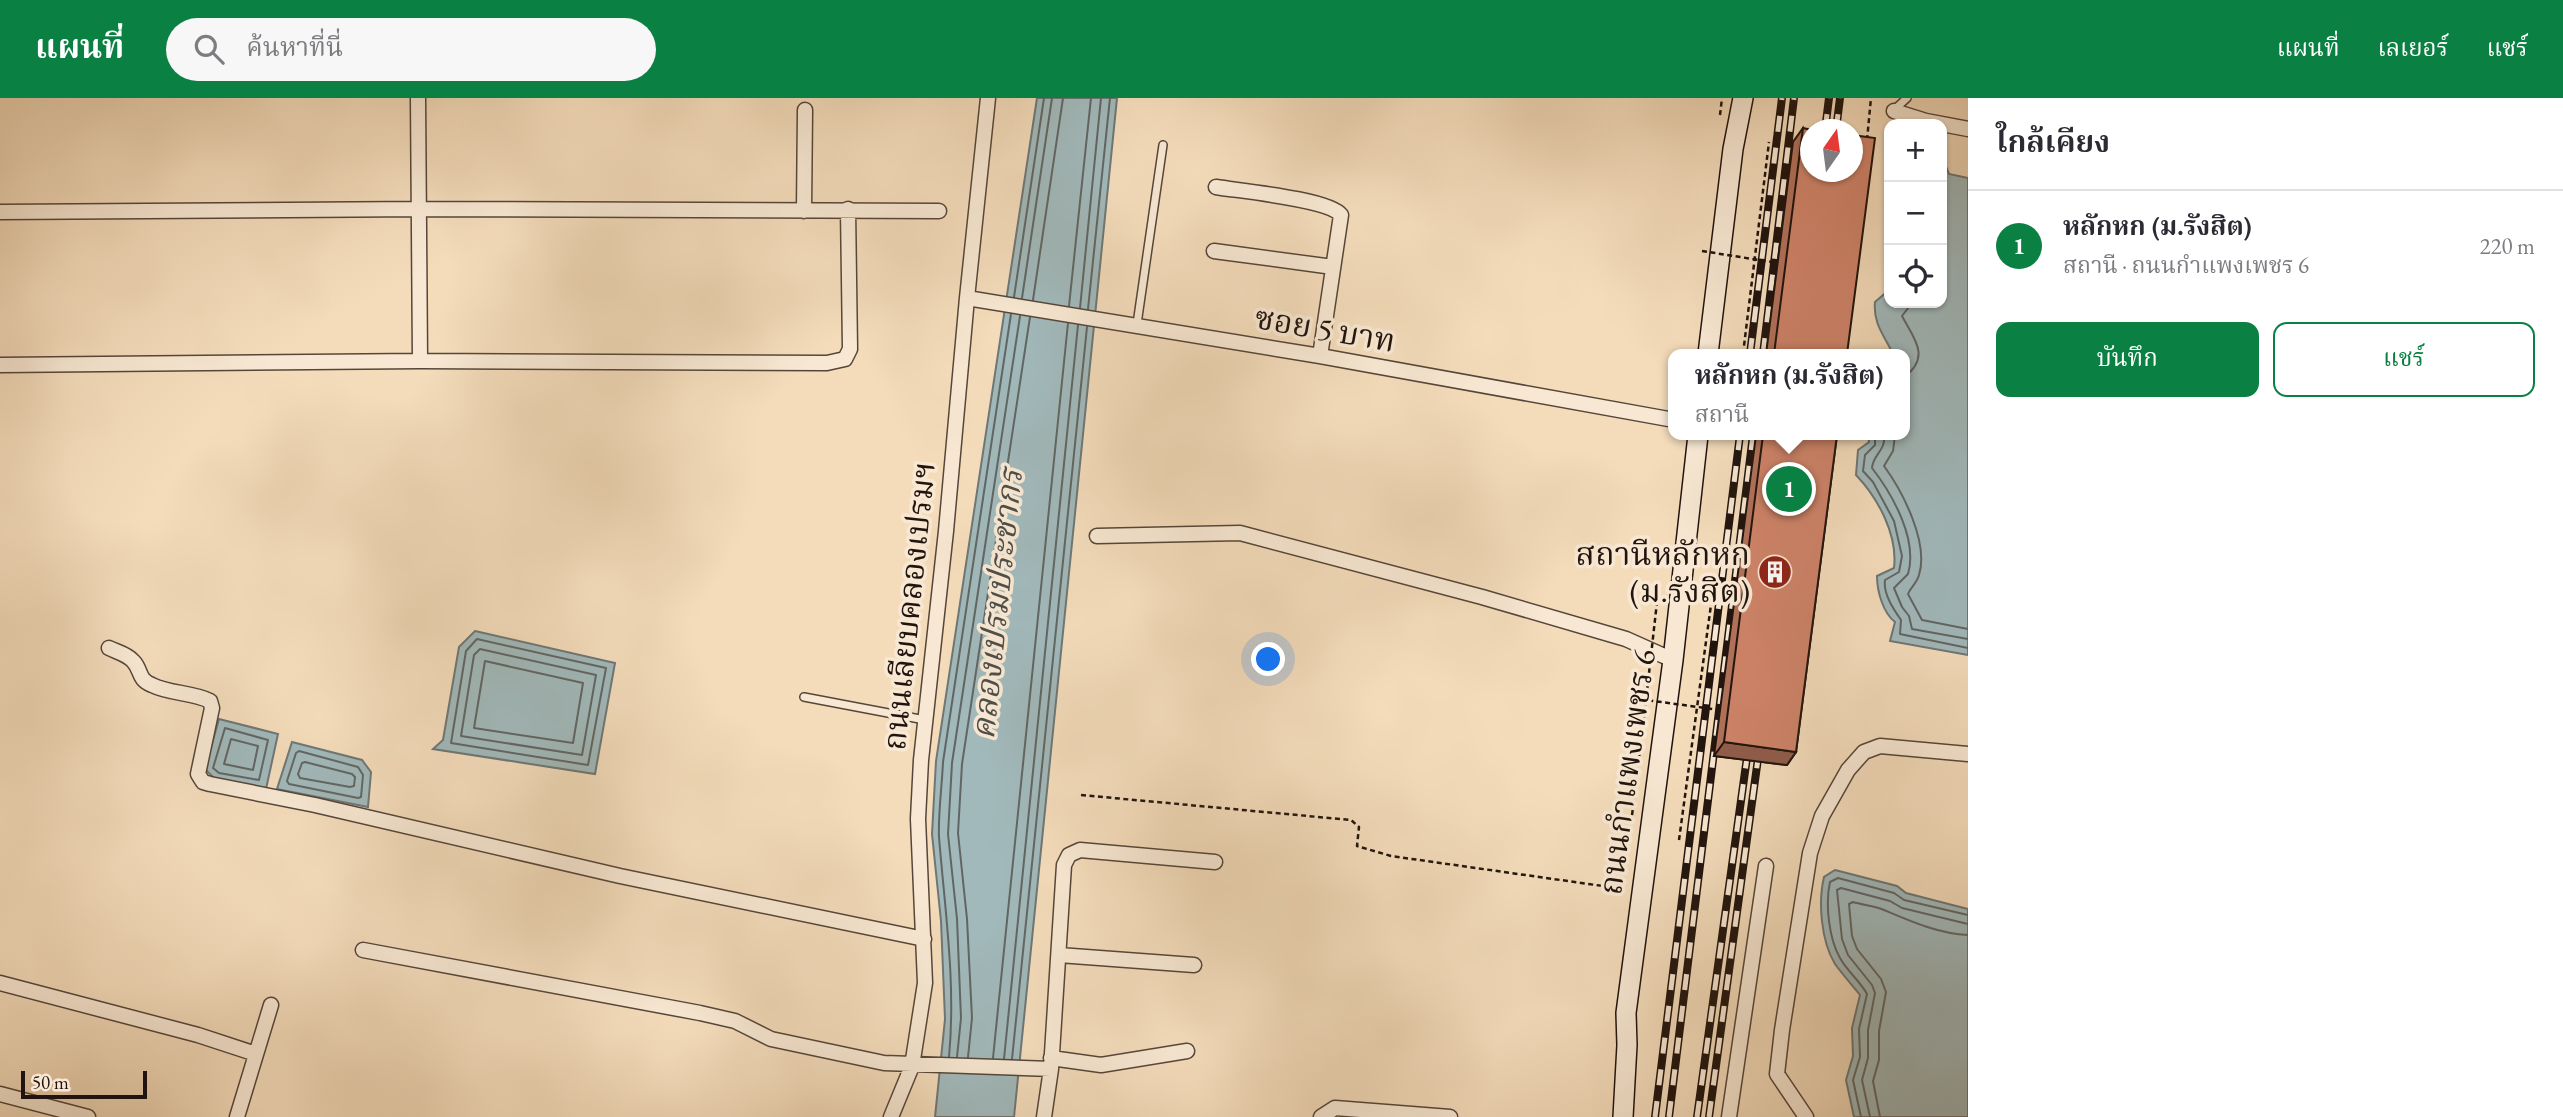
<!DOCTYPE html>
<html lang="th">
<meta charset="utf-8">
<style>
:root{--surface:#fff;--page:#f7f7f7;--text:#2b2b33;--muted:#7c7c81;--line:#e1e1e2;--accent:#0b8043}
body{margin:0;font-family:"EB Garamond","Noto Serif Thai",serif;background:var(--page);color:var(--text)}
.controls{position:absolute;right:21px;top:21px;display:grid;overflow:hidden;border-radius:14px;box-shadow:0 2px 5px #0004}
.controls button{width:63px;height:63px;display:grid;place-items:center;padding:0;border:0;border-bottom:2px solid var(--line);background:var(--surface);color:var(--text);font:35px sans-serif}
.compass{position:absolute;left:1800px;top:21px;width:63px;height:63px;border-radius:50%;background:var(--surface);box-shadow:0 2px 5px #0004;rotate:14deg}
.scale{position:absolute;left:21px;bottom:18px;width:126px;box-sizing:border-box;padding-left:7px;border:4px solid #21140e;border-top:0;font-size:19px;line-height:24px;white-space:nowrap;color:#21140e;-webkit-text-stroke:5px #f8e8d3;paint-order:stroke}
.you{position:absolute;left:1269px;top:562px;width:24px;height:24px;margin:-18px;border:5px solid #fff;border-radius:50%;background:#1a73e8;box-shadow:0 0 0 10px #1a73e833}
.badge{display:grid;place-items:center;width:46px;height:46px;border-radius:50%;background:var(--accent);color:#fff;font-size:23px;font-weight:700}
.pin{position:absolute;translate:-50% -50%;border:4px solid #fff;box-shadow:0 2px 7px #0006}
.popup{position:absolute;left:1668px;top:251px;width:242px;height:91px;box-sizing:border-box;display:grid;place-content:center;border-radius:14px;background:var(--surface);filter:drop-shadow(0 2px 5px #0005);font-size:23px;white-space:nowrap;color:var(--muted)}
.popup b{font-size:26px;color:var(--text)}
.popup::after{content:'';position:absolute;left:50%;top:100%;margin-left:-14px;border:14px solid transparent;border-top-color:var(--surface)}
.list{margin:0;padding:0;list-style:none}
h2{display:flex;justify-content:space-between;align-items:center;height:91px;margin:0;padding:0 28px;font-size:30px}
h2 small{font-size:23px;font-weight:400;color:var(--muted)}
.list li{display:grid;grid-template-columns:46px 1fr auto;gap:21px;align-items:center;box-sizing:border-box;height:112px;padding:0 28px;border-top:2px solid var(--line)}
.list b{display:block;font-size:26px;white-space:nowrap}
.list p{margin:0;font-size:23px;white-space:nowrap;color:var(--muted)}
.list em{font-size:23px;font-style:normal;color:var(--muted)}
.actions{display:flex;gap:14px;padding:21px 28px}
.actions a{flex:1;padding:16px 0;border:2px solid var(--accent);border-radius:14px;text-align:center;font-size:24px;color:var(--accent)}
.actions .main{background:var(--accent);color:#fff}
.icon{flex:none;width:38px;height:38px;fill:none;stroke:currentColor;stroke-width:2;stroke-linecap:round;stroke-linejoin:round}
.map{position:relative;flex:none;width:1968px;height:1019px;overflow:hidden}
header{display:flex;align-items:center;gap:42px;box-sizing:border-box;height:98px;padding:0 35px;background:var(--accent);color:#fff}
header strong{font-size:33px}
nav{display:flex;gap:38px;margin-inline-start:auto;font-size:24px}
.search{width:490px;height:63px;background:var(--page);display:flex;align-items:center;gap:18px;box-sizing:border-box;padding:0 24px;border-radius:38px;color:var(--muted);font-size:26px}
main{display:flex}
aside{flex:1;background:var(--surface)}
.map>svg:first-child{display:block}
.water{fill:#a1b9bb;stroke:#6e7776;stroke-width:2}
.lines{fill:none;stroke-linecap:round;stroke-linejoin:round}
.shore{stroke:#616664;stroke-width:2}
.service-casing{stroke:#564639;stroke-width:10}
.minor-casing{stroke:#564639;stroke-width:17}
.secondary-casing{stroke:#21140e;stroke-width:22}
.path{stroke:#21140e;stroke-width:2.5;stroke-dasharray:5 3.5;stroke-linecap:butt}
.service{stroke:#f8e8d3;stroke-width:7}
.minor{stroke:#f8e8d3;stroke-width:14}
.secondary{stroke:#f8e8d3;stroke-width:19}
.rail-casing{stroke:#21140e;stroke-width:8}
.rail{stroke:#f8e8d3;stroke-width:5;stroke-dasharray:16;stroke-linecap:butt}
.path-bridge{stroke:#21140e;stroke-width:2.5;stroke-dasharray:5 3.5;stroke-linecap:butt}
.wall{fill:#b1715a;stroke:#21140e;stroke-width:2}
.shaded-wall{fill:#905c4a;stroke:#21140e;stroke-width:2}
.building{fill:#ce8369;stroke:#21140e;stroke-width:2}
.labels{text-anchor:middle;stroke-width:7;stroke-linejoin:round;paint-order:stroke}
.street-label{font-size:32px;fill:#21140e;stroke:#f8e8d3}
.poi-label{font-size:32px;fill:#21140e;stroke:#f8e8d3;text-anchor:end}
.water-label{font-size:33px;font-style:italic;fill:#4e4e4b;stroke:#f8e8d3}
</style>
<header>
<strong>แผนที่</strong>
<div class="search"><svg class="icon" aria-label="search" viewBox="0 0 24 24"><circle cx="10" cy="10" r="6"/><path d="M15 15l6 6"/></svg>ค้นหาที่นี่</div>
<nav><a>แผนที่</a><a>เลเยอร์</a><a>แชร์</a></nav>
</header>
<main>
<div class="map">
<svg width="1968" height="1019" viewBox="0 0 1968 1019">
<rect width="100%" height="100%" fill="#f4dcbb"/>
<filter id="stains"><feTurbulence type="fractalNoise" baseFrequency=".00286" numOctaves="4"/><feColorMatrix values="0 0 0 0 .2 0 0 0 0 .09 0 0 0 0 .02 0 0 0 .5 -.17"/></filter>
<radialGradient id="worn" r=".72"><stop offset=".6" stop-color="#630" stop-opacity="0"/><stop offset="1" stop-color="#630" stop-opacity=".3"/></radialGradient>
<path class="water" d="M 1037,0 L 1117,0 L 1014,1019 L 935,1019 L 945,921 L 941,823 L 932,736 L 936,663 Z
M 1942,66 L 1945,66 L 1949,76 L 1968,80 L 1968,557 L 1890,543 L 1895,524 C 1883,515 1877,493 1877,478 L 1894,470 C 1898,437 1878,400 1856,377 L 1858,352 L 1869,344 L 1868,337 L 1904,337 L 1904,256 L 1893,256 C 1884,237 1873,226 1875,204 L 1889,192 L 1889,205 L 1942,205 Z
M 475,533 L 615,565 L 595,676 L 433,651 L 443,642 L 459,549 Z
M 219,621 L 278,636 L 266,691 L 215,681 L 205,671 Z
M 292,644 L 362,662 L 371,674 L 368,709 L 277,691 Z
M 1835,772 L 1897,788 L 1906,795 L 1968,811 L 1968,1019 L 1854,1019 L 1846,982 L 1853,958 L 1852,930 L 1860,897 C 1852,887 1843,877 1835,866 C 1821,843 1818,804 1824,779 Z"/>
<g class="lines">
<path class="shore" d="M 1014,199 L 1044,0
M 1022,200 L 1052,0
M 1033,202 L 1063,0
M 1069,208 L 1091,0
M 1080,210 L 1101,0
M 1088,211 L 1110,0
M 1904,279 C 1932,259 1913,239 1902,218 L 1912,205
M 1875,337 L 1875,347 L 1865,357 L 1863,373 L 1873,384 L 1894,423 L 1902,458 L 1899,474 L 1885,482 C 1883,496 1894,512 1901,522 L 1900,536 L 1968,550
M 1884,337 C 1886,353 1873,356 1872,370 C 1893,397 1918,442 1908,476 L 1894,490 L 1902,509 L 1909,518 L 1912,531 L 1968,541
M 1895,337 L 1893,353 L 1884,368 C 1903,394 1929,445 1919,477 C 1917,485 1910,490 1908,496 L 1922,522 L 1968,531
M 477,541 L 606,570 L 588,667 L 451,645 L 466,553 Z
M 480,551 L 596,577 L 582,657 L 461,638 L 474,557 Z
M 485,563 L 583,585 L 573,645 L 474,630 Z
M 225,630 L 268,642 L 259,682 L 219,675 L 213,670 Z
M 231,641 L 258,648 L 253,672 L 224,666 Z
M 299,653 L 358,669 L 363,677 L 361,699 L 358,700 L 289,686 L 287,683 L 296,655 Z
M 305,664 L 352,676 L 355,679 L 354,688 L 350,689 L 300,680 L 298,676 L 302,665 Z
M 949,959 C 956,885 945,813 939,739 C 938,715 942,689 943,664 L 1011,216
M 957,959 L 961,920 L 957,821 L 948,736 L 952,665 L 1020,218
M 968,959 L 972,920 L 967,821 L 958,735 L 962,666 L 1030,219
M 993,960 L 1068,225
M 1004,961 L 1078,227
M 1012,961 L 1087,229
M 1861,1019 L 1853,982 L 1860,959 L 1859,931 L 1867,896 C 1860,883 1847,873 1840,860 C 1829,841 1825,806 1830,784 L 1838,780 L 1894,795 L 1904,802 L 1968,817
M 1870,1019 L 1862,982 L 1868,960 L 1868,932 L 1875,895 L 1872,887 L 1848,857 L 1842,841 L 1837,792 L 1841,790 L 1890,803 L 1902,810 L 1968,826
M 1880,1019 L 1873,983 L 1879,962 L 1879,933 L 1886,894 L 1881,881 L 1857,851 L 1852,838 L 1849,806 L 1853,804 C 1863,807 1875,808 1884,812 C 1910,823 1939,836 1968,837"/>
<g class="service-casing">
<path id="service" d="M 1894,12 L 1907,0
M 1137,226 L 1163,47
M 804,599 L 925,622"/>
</g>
<g class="minor-casing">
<path id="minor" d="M 418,0 L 420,263
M 1894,13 L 1926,23 L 1968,31
M 1216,89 C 1240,93 1329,101 1341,117 L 1320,258
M 804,113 L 805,12
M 0,114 L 420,111 L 939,113
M 1214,153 L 1333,169
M 967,200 L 1320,258 L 1674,322
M 0,267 L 420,263 L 827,265 L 845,261 L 850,251 L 848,111
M 1097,438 L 1240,435 L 1482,499 L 1626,541 L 1673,562
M 109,550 C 117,554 127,556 133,563 C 142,572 137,581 152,587 C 170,596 192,594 210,603 L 212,610 L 198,676 L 203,684 L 210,686 L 315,707 L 620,778 L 924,841
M 363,852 L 700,915 L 735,923 L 771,941 L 884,965 L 1051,971 L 1064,767 L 1069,757 L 1080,752 L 1215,764
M 1059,857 L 1194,867
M 0,885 L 198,937 L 256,956
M 1051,960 L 1101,967 L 1187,953
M 0,996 L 88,1019
M 237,1019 L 271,907
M 891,1019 L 912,968 L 925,885 L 918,721 L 921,662 L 946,433 L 967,200 L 988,0
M 1044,1019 L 1051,971
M 1321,1019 L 1335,1010 L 1450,1019
M 1729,1019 L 1766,768
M 1806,1019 L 1777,976 L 1782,932 L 1810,755 L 1822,718 L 1848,672 L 1864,654 L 1880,648 L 1968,656"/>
</g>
<g class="secondary-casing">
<path id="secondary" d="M 1708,256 L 1733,51 L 1743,0
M 1623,1019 L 1627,947 L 1626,915 L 1673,562 L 1698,337"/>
</g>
<path class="path" d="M 1720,17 L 1722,0
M 1867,42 L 1871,0
M 1743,256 L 1769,44
M 1081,697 L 1351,722 L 1359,729 L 1357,748 L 1391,758 L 1624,791
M 1630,734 L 1646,602
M 1679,742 L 1713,492"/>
<use href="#service" class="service"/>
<use href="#minor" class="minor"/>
<use href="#secondary" class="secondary"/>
<g class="rail-casing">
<path id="rail" d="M 1825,32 L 1829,0
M 1836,32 L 1840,0
M 1750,256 L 1782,0
M 1763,256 L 1794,0
M 1655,1019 L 1740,337
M 1669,1019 L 1753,337
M 1697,1019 L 1749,645
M 1709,1019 L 1760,646"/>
</g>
<use href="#rail" class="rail"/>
<path class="path-bridge" d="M 1702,153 L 1778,165
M 1659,486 L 1646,602 L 1720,612"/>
</g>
<path class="wall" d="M 1803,30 L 1847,256 L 1766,256 L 1793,44 Z
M 1756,337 L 1837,337 L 1796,654 L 1787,667 L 1714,658 Z"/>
<path class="shaded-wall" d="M 1724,644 L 1796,654 L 1787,667 L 1714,658 Z"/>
<path class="building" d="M 1803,30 L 1812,32 L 1810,32 L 1810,74 L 1852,74 L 1852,37 L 1875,40 L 1847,256 L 1774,256 Z
M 1763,337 L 1837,337 L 1796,654 L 1724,644 Z"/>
<defs>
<g id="building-disc" transform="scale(1.75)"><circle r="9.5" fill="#8f2418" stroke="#f8e8d3"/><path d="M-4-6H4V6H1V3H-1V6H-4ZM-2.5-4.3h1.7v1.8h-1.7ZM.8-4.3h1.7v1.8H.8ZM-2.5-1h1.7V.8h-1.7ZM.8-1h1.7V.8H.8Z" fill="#fff"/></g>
</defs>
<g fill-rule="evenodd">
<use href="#building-disc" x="1775" y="474"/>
</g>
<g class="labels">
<g class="street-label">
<text transform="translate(1325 231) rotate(10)" y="11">ซอย 5 บาท</text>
<text transform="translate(909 508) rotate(-84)" y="11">ถนนเลียบคลองเปรมฯ</text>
<text transform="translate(1627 674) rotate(-82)" y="11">ถนนกำแพงเพชร 6</text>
</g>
<g class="poi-label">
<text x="1750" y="467">สถานีหลักหก<tspan x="1750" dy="37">(ม.รังสิต)</tspan></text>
</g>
<g class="water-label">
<text transform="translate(996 506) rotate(-84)" y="12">คลองเปรมประชากร</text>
</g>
</g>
<rect width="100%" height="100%" filter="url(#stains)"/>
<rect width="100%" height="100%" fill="url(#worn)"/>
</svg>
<div class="controls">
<button>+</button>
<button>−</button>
<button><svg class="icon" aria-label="locate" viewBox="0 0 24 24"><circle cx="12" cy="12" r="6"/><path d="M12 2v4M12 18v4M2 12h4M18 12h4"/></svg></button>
</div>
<svg class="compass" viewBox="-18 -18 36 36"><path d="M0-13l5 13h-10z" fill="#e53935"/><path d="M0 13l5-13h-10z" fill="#7c7c81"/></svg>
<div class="scale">50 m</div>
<div class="you"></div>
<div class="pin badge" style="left:1789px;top:391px">1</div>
<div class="popup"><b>หลักหก (ม.รังสิต)</b>สถานี</div>
</div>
<aside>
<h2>ใกล้เคียง<small></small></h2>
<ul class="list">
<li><span class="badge">1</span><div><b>หลักหก (ม.รังสิต)</b><p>สถานี · ถนนกำแพงเพชร 6</p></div><em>220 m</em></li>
</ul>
<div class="actions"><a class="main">บันทึก</a><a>แชร์</a></div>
</aside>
</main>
